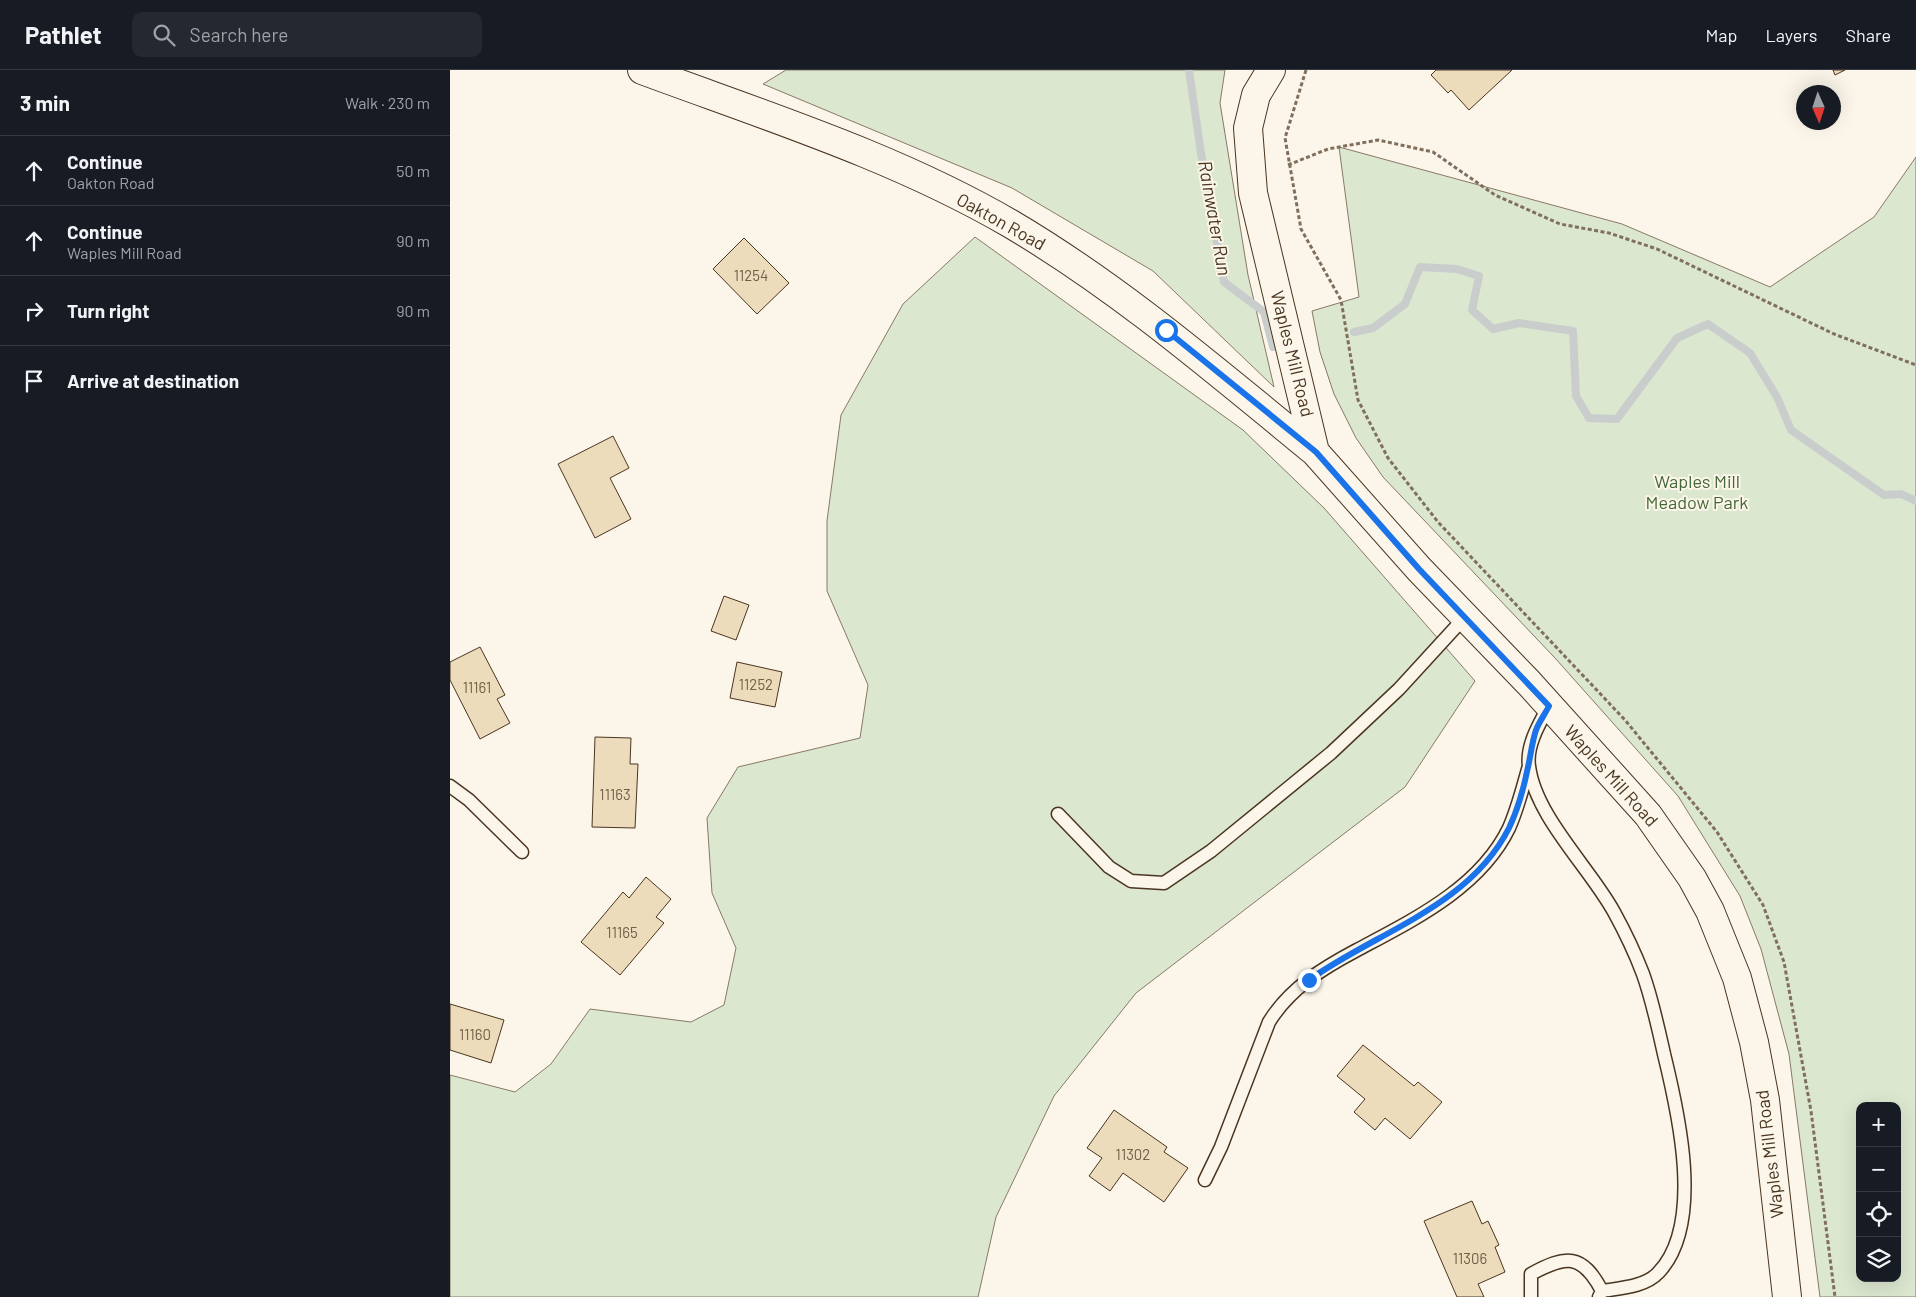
<!DOCTYPE html>
<meta charset="utf-8">
<style>
:root{--surface:#171b24;--page:#242831;--text:#f1f3f6;--muted:#9ea1a6;--line:#363941}
body{margin:0;font-family:Barlow,sans-serif;background:var(--page);color:var(--text)}
.controls{position:absolute;right:15px;bottom:15px;display:grid;overflow:hidden;border-radius:10px;box-shadow:0 5px 20px #0002}
.controls button{width:45px;height:45px;display:grid;place-items:center;padding:0;border:0;border-bottom:1px solid var(--line);background:var(--surface);color:var(--text);font:25px sans-serif}
.compass{position:absolute;left:1346px;top:15px;width:45px;height:45px;border-radius:50%;background:var(--surface);box-shadow:0 5px 20px #0002;rotate:177deg}
.stop{position:absolute;width:15px;height:15px;margin:-11px;border:4px solid #1a73e8;border-radius:50%;background:#fff}
.stop.end{background:#1a73e8;border-color:#fff;box-shadow:0 1px 5px #0008}
.list{margin:0;padding:0;list-style:none}
h2{display:flex;justify-content:space-between;align-items:center;height:65px;margin:0;padding:0 20px;font-size:21px}
h2 small{font-size:16px;font-weight:400;color:var(--muted)}
.list li{display:grid;grid-template-columns:32px 1fr auto;gap:15px;align-items:center;box-sizing:border-box;height:70px;padding:0 20px;border-top:1px solid var(--line)}
.list b{display:block;font-size:19px;white-space:nowrap}
.list p{margin:0;font-size:16px;white-space:nowrap;color:var(--muted)}
.list em{font-size:16px;font-style:normal;color:var(--muted)}
.icon{flex:none;width:28px;height:28px;fill:none;stroke:currentColor;stroke-width:2;stroke-linecap:round;stroke-linejoin:round}
.map{position:relative;flex:none;width:1466px;height:1227px;overflow:hidden}
header{display:flex;align-items:center;gap:30px;box-sizing:border-box;height:70px;padding:0 25px;background:var(--surface);border-bottom:1px solid var(--line)}
header strong{font-size:24px}
nav{display:flex;gap:28px;margin-inline-start:auto;font-size:18px}
.search{width:350px;height:45px;background:var(--page);display:flex;align-items:center;gap:12px;box-sizing:border-box;padding:0 18px;border-radius:10px;color:var(--muted);font-size:19px}
main{display:flex}
aside{flex:1;background:var(--surface)}
.map>svg:first-child{display:block}
.green{fill:#dce7d0;stroke:#887966;fill-rule:evenodd}
.lines{fill:none;stroke-linecap:round;stroke-linejoin:round}
.stream{stroke:#c9cecd;stroke-width:8}
.building{fill:#ecdcbc;stroke:#4a3520}
.lane-casing{stroke:#4a3520;stroke-width:15}
.secondary-casing{stroke:#4a3520;stroke-width:30}
.path{stroke:#7f6f5c;stroke-width:3;stroke-dasharray:4 2.5;stroke-linecap:butt}
.lane{stroke:#fbf6e9;stroke-width:12}
.secondary{stroke:#fbf6e9;stroke-width:28}
.route{stroke:#1a73e8;stroke-width:6}
.labels{text-anchor:middle;stroke-width:4;stroke-linejoin:round;paint-order:stroke}
.number-label{font-size:15px;fill:#725f47}
.street-label{font-size:18px;fill:#4a3520;stroke:#fbf6e9}
.park-label{font-size:18px;fill:#436837;stroke:#fbf6e9}
.water-label{font-size:19px;font-style:italic;fill:#4a3520;stroke:#fbf6e9}
</style>
<header>
<strong>Pathlet</strong>
<div class="search"><svg class="icon" aria-label="search" viewBox="0 0 24 24"><circle cx="10" cy="10" r="6"/><path d="M15 15l6 6"/></svg>Search here</div>
<nav><a>Map</a><a>Layers</a><a>Share</a></nav>
</header>
<main>
<aside>
<h2>3 min<small>Walk · 230 m</small></h2>
<ul class="list">
<li><svg class="icon" aria-label="ahead" viewBox="0 0 24 24"><path d="M12 20V5M6 11l6-6 6 6"/></svg><div><b>Continue</b><p>Oakton Road</p></div><em>50 m</em></li>
<li><svg class="icon" aria-label="ahead" viewBox="0 0 24 24"><path d="M12 20V5M6 11l6-6 6 6"/></svg><div><b>Continue</b><p>Waples Mill Road</p></div><em>90 m</em></li>
<li><svg class="icon" aria-label="right" viewBox="0 0 24 24"><path d="M7 20v-9h11M14 6l5 5-5 5"/></svg><div><b>Turn right</b></div><em>90 m</em></li>
<li><svg class="icon" aria-label="arrive" viewBox="0 0 24 24"><path d="M6 21V4h12l-3 4 3 4H6"/></svg><div><b>Arrive at destination</b></div></li>
</ul>
</aside>
<div class="map">
<svg width="1466" height="1227" viewBox="0 0 1466 1227">
<rect width="100%" height="100%" fill="#fbf6e9"/>
<path class="green" d="M 336,0 L 775,0 L 770,33 L 798,205 L 824,317 L 703,201 L 562,118 L 313,14 Z
M 889,77 L 1172,154 L 1320,217 L 1424,147 L 1466,87 L 1466,1227 L 1370,1227 L 1339,984 L 1311,879 L 1290,826 L 1228,726 L 1105,588 L 933,407 L 906,368 L 884,324 L 870,282 L 862,241 L 909,227 ZM 1410,1036 L 1447,1036 L 1447,1208 L 1410,1208 Z
M 525,167 L 793,360 L 874,438 L 1025,611 L 955,717 L 686,923 L 604,1026 L 546,1147 L 528,1227 L 0,1227 L 0,1005 L 65,1022 L 101,994 L 140,939 L 241,952 L 274,935 L 286,878 L 262,823 L 257,748 L 288,697 L 410,668 L 418,615 L 377,521 L 377,451 L 391,345 L 453,234 Z"/>
<g class="lines">
<path class="stream" d="M 739,0 L 751,83 L 774,212 L 814,242 L 823,277
M 904,262 L 923,258 L 955,234 L 970,197 L 1007,199 L 1029,206 L 1022,240 L 1043,259 L 1069,253 L 1123,261 L 1126,326 L 1139,348 L 1167,349 L 1227,268 L 1258,254 L 1300,283 L 1327,327 L 1341,360 L 1434,425 L 1451,424 L 1466,431"/>
</g>
<path class="building" d="M 986,0 L 1062,0 L 1019,40 L 1001,20 L 998,23 L 981,5 Z
M 1383,0 L 1395,0 L 1385,5 Z
M 294,168 L 339,213 L 307,244 L 263,199 Z
M 163,366 L 179,398 L 160,408 L 181,449 L 145,468 L 108,394 Z
M 274,526 L 299,535 L 286,570 L 261,561 Z
M 30,577 L 55,625 L 47,629 L 60,653 L 30,669 L 0,610 L 0,592 Z
M 287,592 L 332,602 L 325,637 L 280,628 Z
M 145,667 L 181,668 L 180,694 L 188,694 L 185,758 L 142,757 Z
M 196,807 L 221,829 L 206,847 L 214,853 L 170,905 L 131,872 L 173,822 L 179,828 Z
M 0,934 L 54,950 L 41,993 L 0,980 Z
M 913,975 L 964,1016 L 968,1012 L 992,1032 L 960,1069 L 935,1048 L 925,1060 L 904,1042 L 915,1029 L 887,1006 Z
M 664,1040 L 717,1077 L 714,1082 L 738,1098 L 714,1132 L 673,1103 L 660,1121 L 639,1106 L 652,1088 L 637,1078 Z
M 1022,1131 L 1032,1154 L 1038,1151 L 1049,1175 L 1045,1177 L 1055,1202 L 1028,1214 L 1034,1227 L 1007,1227 L 974,1151 Z"/>
<g class="lines">
<g class="lane-casing">
<path id="lane" d="M 1099,636 C 1089,654 1076,676 1079,696 C 1085,746 1140,798 1164,842 C 1175,862 1185,883 1193,904 C 1202,929 1208,957 1214,984 C 1228,1041 1255,1155 1208,1203 C 1195,1217 1170,1218 1152,1221
M 0,716 L 19,730 L 72,782
M 608,744 L 659,797 L 681,811 L 714,813 L 761,781 L 881,683 L 949,619 L 1015,547
M 755,1110 L 771,1077 L 819,952 C 840,918 873,898 907,880 C 963,850 1030,818 1059,758 C 1068,738 1073,716 1079,696
M 1081,1227 L 1081,1204 C 1116,1185 1132,1183 1152,1221 L 1149,1227"/>
</g>
<g class="secondary-casing">
<path id="secondary" d="M 192,0 C 316,46 446,87 561,154 C 671,219 767,302 865,382
M 821,0 L 806,25 L 798,58 L 803,123 L 865,382 L 969,499 L 1079,613 L 1198,745 L 1242,808 L 1260,841 L 1287,908 L 1304,972 L 1315,1030 L 1337,1227"/>
</g>
<path class="path" d="M 856,0 L 835,68 L 851,159 L 891,230 L 908,330 L 938,388 L 988,452 L 1175,650 L 1267,762 L 1313,835 L 1334,892 L 1361,1041 L 1385,1227
M 838,95 L 878,79 L 928,70 L 983,82 L 1045,125 L 1110,154 L 1159,163 L 1207,179 L 1384,264 L 1466,295"/>
<use href="#lane" class="lane"/>
<use href="#secondary" class="secondary"/>
</g>
<g class="lines">
<path class="route" d="M 716,260 L 866,382 L 969,499 L 1099,636 C 1095,644 1089,652 1086,660 C 1082,672 1081,684 1078,697 C 1074,717 1068,739 1059,758 C 1019,837 926,862 859,910"/>
</g>
<g class="labels">
<g class="number-label">
<text x="301" y="211">11254</text>
<text x="306" y="620">11252</text>
<text x="27" y="623">11161</text>
<text x="165" y="730">11163</text>
<text x="172" y="868">11165</text>
<text x="25" y="970">11160</text>
<text x="683" y="1090">11302</text>
<text x="1020" y="1194">11306</text>
</g>
<g class="street-label">
<text transform="translate(551 152) rotate(29)" y="6">Oakton Road</text>
<text transform="translate(842 284) rotate(76)" y="6">Waples Mill Road</text>
<text transform="translate(1161 706) rotate(48)" y="6">Waples Mill Road</text>
<text transform="translate(1320 1084) rotate(-97)" y="6">Waples Mill Road</text>
</g>
<g class="park-label">
<text x="1247" y="418">Waples Mill<tspan x="1247" dy="21">Meadow Park</tspan></text>
</g>
<g class="water-label">
<text transform="translate(765 148) rotate(80)" y="7">Rainwater Run</text>
</g>
</g>
</svg>
<div class="controls">
<button>+</button>
<button>−</button>
<button><svg class="icon" aria-label="locate" viewBox="0 0 24 24"><circle cx="12" cy="12" r="6"/><path d="M12 2v4M12 18v4M2 12h4M18 12h4"/></svg></button>
<button><svg class="icon" aria-label="layers" viewBox="0 0 24 24"><path d="M12 4l9 5-9 5-9-5zM3 14l9 5 9-5"/></svg></button>
</div>
<svg class="compass" viewBox="-18 -18 36 36"><path d="M0-13l5 13h-10z" fill="#e53935"/><path d="M0 13l5-13h-10z" fill="#9ea1a6"/></svg>
<div class="stop" style="left:716px;top:260px"></div>
<div class="stop end" style="left:859px;top:910px"></div>
</div>
</main>
